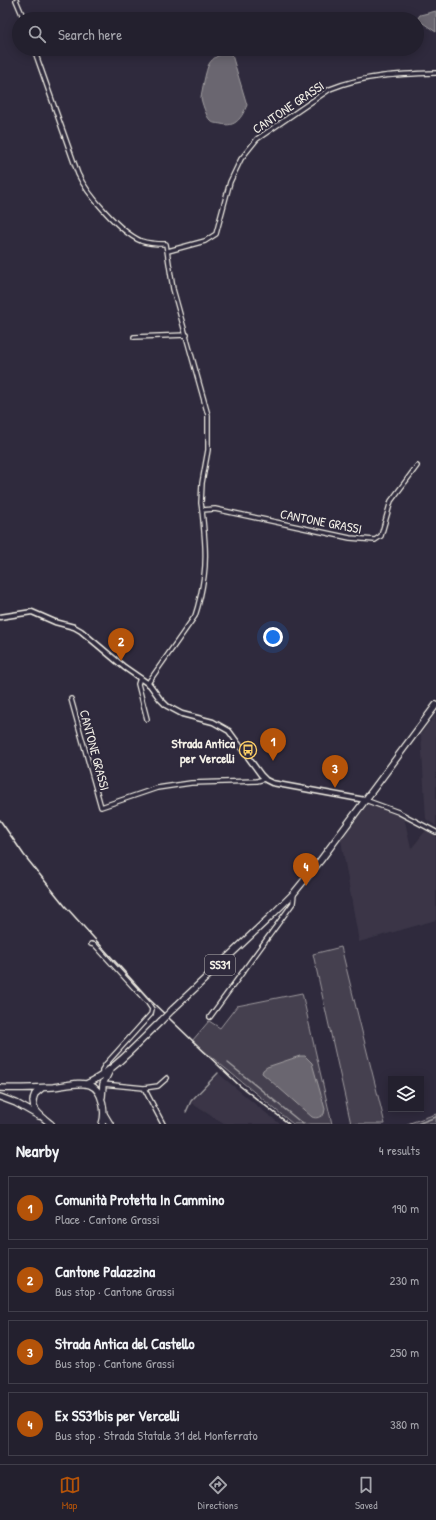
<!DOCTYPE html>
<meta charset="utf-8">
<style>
:root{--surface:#23202e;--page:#2b2836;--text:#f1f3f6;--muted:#a3a3aa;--line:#403e4a;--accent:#b45309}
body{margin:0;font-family:"Patrick Hand",sans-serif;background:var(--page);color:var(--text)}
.controls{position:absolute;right:12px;bottom:12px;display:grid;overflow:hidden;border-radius:0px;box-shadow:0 2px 10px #0003}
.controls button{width:36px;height:36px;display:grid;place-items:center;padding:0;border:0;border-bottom:1px solid var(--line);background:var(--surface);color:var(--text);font:20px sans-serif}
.you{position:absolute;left:273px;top:637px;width:14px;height:14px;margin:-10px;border:3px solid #fff;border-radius:50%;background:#1a73e8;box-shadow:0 0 0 6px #1a73e833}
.badge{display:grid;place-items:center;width:26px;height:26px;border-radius:50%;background:var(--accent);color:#fff;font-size:13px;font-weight:700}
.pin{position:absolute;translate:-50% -33px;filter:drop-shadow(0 1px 2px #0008)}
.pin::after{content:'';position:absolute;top:21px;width:14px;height:12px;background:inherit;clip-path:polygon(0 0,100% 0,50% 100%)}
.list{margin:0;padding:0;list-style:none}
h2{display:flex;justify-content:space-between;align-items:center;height:52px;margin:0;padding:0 16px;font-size:17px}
h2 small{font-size:13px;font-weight:400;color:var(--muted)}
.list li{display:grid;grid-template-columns:26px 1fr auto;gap:12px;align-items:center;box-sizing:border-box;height:64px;margin:0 8px 8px;padding:0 8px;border:1px solid var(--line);border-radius:0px}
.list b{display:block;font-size:15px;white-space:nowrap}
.list p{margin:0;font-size:13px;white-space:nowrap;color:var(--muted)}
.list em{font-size:13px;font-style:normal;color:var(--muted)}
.icon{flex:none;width:22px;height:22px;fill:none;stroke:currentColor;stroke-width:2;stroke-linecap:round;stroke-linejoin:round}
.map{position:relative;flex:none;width:436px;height:1124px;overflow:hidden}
.search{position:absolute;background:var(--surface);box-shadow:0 2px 10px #0003;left:12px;right:12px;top:12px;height:44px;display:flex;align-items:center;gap:10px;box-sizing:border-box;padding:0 14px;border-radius:22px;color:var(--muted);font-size:15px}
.sheet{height:340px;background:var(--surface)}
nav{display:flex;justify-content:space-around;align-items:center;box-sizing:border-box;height:56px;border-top:1px solid var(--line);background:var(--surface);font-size:11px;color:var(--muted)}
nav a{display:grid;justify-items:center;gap:2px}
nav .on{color:var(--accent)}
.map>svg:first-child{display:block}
.built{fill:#3b3647}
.green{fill:#454050;stroke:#9c989c}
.water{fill:#6a6670;stroke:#a19ea0}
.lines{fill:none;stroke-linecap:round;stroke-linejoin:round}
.stream{stroke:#a19ea0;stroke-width:1.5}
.minor-casing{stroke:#f4f1e8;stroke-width:6}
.tertiary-casing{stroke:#f4f1e8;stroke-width:7}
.primary-casing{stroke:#f4f1e8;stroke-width:8}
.minor{stroke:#2f2a3d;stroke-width:3.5}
.tertiary{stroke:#2f2a3d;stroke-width:4}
.primary{stroke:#2f2a3d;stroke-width:5.5}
.rail{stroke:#f4f1e8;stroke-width:1.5}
.primary-bridge-casing{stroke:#f4f1e8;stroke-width:8;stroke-linecap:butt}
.primary-bridge{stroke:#2f2a3d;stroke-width:5.5}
.labels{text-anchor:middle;stroke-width:4;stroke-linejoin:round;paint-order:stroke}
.shield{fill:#2f2a3d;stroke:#b9b5b5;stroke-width:1}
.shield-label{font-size:12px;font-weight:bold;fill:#f4f1e8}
.street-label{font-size:13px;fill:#f4f1e8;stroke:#2f2a3d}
.poi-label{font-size:13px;font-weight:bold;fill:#f4f1e8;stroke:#2f2a3d;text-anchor:end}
</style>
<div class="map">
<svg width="436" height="1124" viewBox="0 0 436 1124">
<rect width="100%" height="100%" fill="#2f2a3d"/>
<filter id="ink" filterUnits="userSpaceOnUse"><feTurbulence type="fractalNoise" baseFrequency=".025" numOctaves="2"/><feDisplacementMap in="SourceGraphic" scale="8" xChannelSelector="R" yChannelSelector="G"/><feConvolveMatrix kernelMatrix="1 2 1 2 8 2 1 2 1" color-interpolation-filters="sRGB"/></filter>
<g filter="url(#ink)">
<path class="built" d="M 436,714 L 436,826 L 426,819 L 421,734 Z
M 368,804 L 404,817 L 411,849 L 427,829 L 436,835 L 436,920 L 359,942 L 341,840 Z
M 219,1074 L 261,1109 L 280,1124 L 224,1124 L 191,1103 Z"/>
<path class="green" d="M 341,947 L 385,1124 L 351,1124 L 313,954 Z
M 302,993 L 332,1124 L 293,1124 L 192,1041 L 209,1021 L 220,1028 L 237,1006 Z
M 436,1114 L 436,1124 L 407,1124 Z"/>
<path class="water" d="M 436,11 L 436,32 L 417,19 L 420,15 Z
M 227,51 L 232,55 L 247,105 C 242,117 236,128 221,124 C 216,123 213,124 210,120 C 207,118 201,101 201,97 C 202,91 206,69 209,64 C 213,57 220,55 227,51 Z
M 300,1056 L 305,1056 L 312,1063 L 325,1109 L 324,1114 C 320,1117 317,1119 312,1117 L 262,1073 L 263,1070 L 267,1067 Z"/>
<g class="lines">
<path class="stream" d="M 228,1063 L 303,1124
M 186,1112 L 191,1101 L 218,1073
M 417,1124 L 436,1117"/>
<g class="minor-casing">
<path id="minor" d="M 16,0 L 24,19
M 34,49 L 78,174 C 87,194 120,232 141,241 C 149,244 158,244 166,244 L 173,289 L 208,415 L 208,450 L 202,483 L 201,503 L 202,510 C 204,531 207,555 204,576 C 202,590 199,604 195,616 L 148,683
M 168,251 L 205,241 L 216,234 L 230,182 L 241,159 L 257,139 L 330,89 C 364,75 400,74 436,73
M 134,337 L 187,335
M 202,510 L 215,509 L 350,538 L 375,540 L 381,536 L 391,501 L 417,466
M 140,678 L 138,684 L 147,719
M 71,699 L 101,807 L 157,788 L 191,783 L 257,781 L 264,779
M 365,800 L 398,812 L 436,832
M 91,944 L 95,945 L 148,1003 L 152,1009 L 151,1014 L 106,1064 L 102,1070 L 102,1076
M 210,1017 L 293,903 L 294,894
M 103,1084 L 144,1088 L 163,1124
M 144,1088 L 158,1086 L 167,1078"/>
</g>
<g class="tertiary-casing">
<path id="tertiary" d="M 0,617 L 32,612 L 55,622 L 74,627 L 81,631 L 124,667 L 150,685 L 160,699 L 167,706 L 182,714 L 213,722 L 229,731 L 261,775 L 266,780 L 272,783 L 365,800"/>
</g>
<g class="primary-casing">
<path id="primary" d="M 172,1010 L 268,919 L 294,893 L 320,861 L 436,705
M 86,1084 C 110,1075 142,1039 161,1021
M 0,1088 C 17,1089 36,1088 53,1087 C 64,1086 80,1081 90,1085 C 103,1090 106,1113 102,1124
M 42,1088 L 35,1094 C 28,1108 41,1116 51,1124
M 0,1097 L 16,1103 L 39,1116
M 102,1097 L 103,1084 L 110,1070
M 104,1114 L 110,1124"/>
</g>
<use href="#minor" class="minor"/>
<use href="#tertiary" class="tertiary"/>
<use href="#primary" class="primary"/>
<path class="rail" d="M 0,820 L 24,855 L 65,906 L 150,1000 L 240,1086 L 289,1124"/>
<g class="primary-bridge-casing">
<path id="primary-bridge" d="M 161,1021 L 172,1010"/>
</g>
<use href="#primary-bridge" class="primary-bridge"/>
</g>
</g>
<defs>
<g id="bus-ring" transform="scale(0.9)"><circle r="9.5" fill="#2f2a3d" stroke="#ffd166" stroke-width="1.5"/><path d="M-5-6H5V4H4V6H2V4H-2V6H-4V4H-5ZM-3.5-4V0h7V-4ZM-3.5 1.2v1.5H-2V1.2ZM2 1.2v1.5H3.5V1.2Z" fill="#ffd166"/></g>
</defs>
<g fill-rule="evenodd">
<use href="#bus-ring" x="248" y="750"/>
</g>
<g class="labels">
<rect class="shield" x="205" y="955" width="30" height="20" rx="3"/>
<g class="shield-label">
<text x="220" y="969">SS31</text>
</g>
<g class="street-label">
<text transform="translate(288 107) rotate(-34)" y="5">CANTONE GRASSI</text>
<text transform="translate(321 521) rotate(11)" y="5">CANTONE GRASSI</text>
<text transform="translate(95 750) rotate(75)" y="5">CANTONE GRASSI</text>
</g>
<g class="poi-label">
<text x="235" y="748">Strada Antica<tspan x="235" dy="15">per Vercelli</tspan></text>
</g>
</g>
</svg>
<div class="controls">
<button><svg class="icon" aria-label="layers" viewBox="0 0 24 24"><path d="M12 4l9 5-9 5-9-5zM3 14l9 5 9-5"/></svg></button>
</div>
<div class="you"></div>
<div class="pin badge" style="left:273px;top:761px">1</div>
<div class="pin badge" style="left:121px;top:661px">2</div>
<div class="pin badge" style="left:335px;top:788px">3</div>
<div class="pin badge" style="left:306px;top:886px">4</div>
<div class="search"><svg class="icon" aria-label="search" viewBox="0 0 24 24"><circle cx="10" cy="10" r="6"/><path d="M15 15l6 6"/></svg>Search here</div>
</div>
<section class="sheet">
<h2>Nearby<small>4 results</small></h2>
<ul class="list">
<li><span class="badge">1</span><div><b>Comunità Protetta In Cammino</b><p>Place · Cantone Grassi</p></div><em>190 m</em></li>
<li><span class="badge">2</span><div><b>Cantone Palazzina</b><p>Bus stop · Cantone Grassi</p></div><em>230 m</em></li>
<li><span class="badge">3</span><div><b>Strada Antica del Castello</b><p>Bus stop · Cantone Grassi</p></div><em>250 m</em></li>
<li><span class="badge">4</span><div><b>Ex SS31bis per Vercelli</b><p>Bus stop · Strada Statale 31 del Monferrato</p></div><em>380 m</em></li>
</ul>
</section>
<nav>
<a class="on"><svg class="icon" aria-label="map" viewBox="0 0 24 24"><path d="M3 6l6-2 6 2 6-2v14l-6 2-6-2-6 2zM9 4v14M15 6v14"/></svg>Map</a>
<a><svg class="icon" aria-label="directions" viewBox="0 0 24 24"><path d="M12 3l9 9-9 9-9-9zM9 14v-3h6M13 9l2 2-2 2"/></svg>Directions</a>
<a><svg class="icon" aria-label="saved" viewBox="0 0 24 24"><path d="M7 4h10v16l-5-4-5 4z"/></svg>Saved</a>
</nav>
